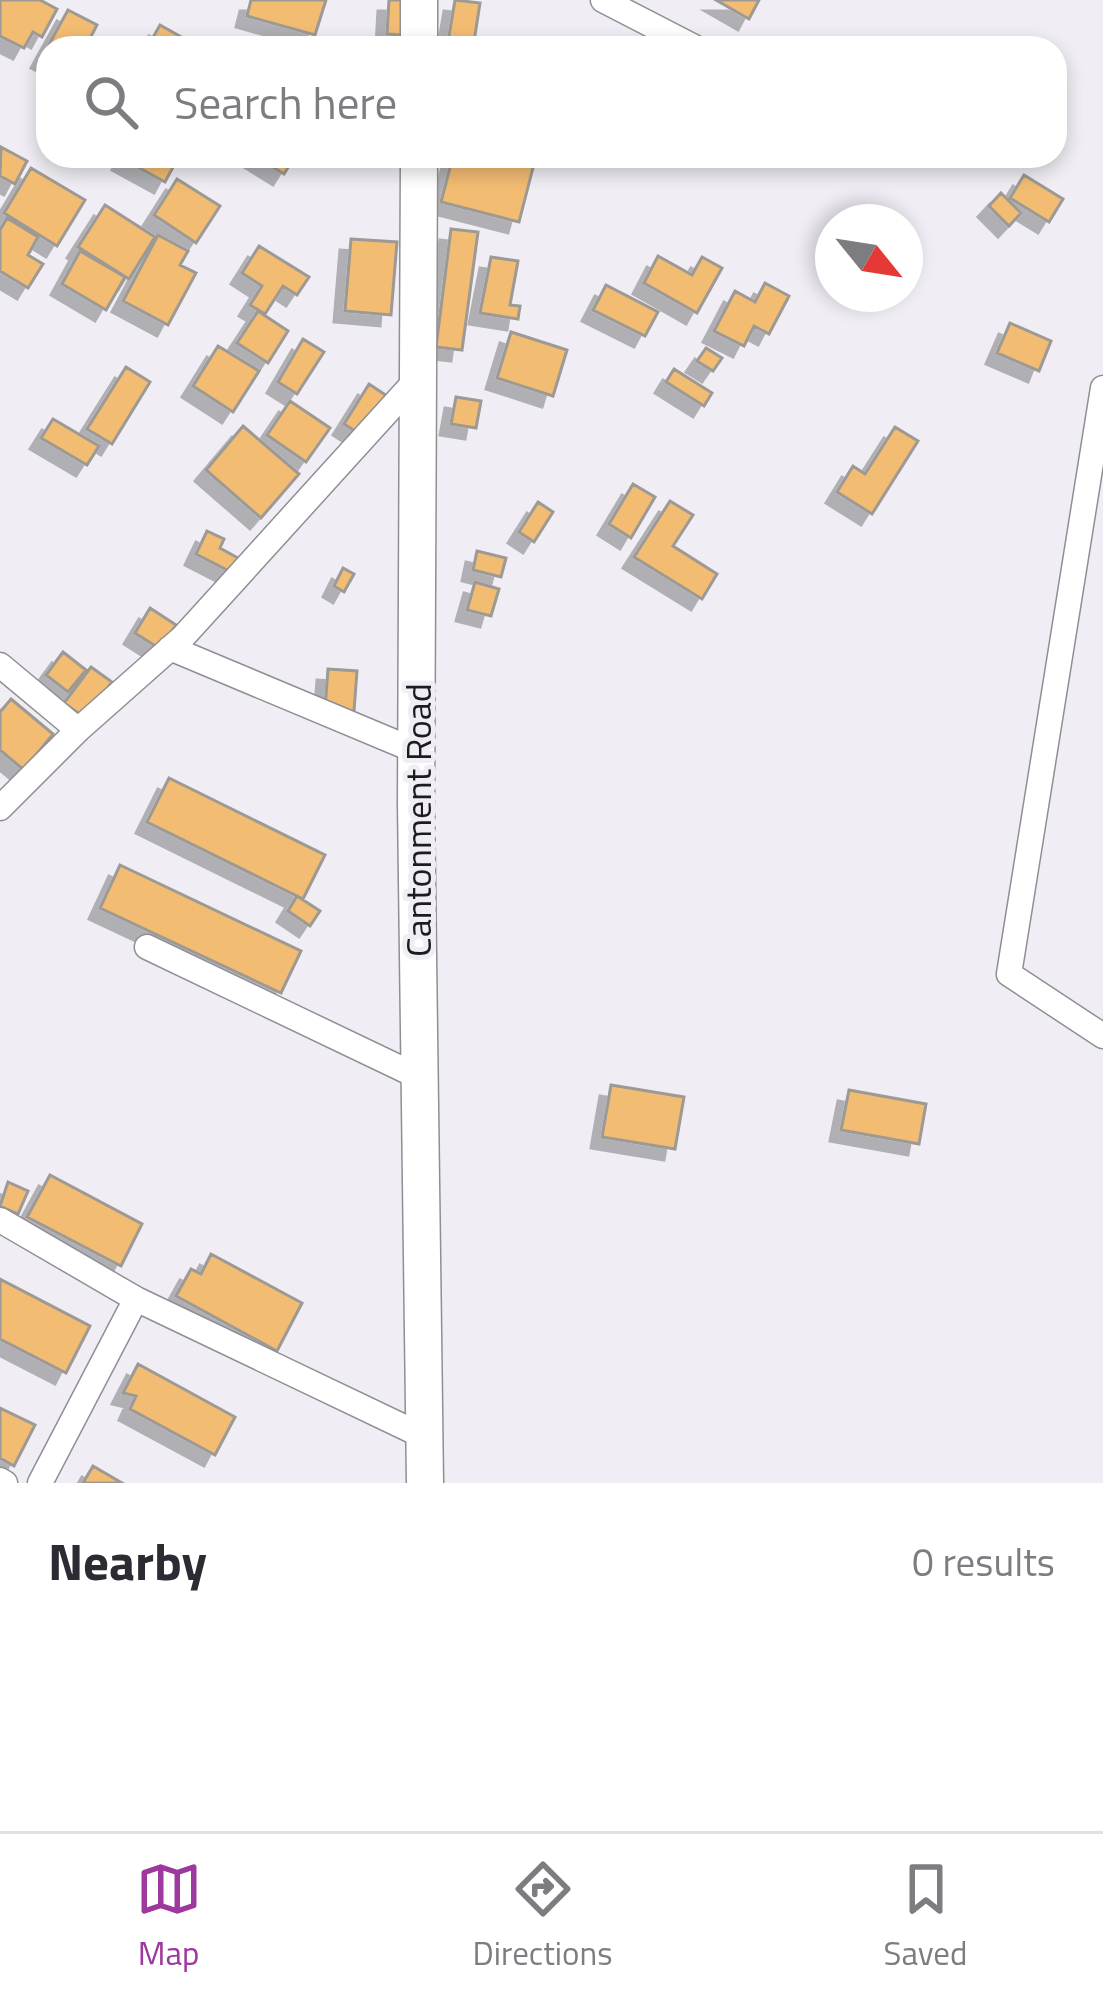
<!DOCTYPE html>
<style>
:root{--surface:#fff;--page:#f2f2f3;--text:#2b2b33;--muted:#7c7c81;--line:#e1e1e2;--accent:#9c389e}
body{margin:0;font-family:"Titillium Web",sans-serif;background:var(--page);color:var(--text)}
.compass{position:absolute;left:815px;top:204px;width:108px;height:108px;border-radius:50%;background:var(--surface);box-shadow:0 6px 18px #0003;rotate:120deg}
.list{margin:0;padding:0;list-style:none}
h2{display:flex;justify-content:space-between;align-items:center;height:156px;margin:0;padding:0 48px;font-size:51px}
h2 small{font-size:39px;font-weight:400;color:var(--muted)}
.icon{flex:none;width:66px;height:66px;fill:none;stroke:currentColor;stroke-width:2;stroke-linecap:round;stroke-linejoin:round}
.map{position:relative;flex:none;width:1103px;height:1483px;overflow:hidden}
.search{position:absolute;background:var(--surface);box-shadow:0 6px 18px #0003;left:36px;right:36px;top:36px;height:132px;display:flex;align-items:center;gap:30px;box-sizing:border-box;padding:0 42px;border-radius:36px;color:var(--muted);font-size:45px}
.sheet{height:348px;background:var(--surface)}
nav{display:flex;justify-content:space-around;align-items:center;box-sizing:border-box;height:168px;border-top:3px solid var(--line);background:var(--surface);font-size:33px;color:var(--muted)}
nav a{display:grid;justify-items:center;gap:6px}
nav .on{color:var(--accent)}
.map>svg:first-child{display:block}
.building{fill:#f2bc72;stroke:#9d9994;stroke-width:3;filter:url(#shadow)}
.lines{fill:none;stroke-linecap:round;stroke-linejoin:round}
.street-casing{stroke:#908e94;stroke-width:27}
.secondary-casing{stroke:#908e94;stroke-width:39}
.street{stroke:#fff;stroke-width:24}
.secondary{stroke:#fff;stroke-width:36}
.labels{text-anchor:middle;stroke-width:10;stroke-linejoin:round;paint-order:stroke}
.street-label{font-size:36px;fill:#1c1b1e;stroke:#f0eef4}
</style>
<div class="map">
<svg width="1103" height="1483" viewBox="0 0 1103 1483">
<defs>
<filter id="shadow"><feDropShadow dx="-11" dy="11" stdDeviation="0" flood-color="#0004"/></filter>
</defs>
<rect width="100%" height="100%" fill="#f0eef4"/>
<path class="building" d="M 0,0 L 40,0 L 57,9 L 42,37 L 33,32 L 24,48 L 0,36 Z
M 251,0 L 326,0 L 315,35 L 247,16 Z
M 389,0 L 406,0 L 403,35 L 387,34 Z
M 455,0 L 480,3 L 473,48 L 447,48 Z
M 716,0 L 759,0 L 749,19 Z
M 68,10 L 97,25 L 85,48 L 48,48 L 48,60 L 42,57 Z
M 160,25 L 201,48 L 147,48 Z
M 1,147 L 27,161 L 15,184 L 0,176 Z
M 125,156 L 179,156 L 165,182 L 123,159 Z
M 255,156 L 295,156 L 284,174 Z
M 453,156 L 536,156 L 519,222 L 441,202 Z
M 31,168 L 85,200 L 57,246 L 4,213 Z
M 1024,175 L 1063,199 L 1049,222 L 1010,198 Z
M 177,179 L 220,206 L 196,243 L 154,215 Z
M 1001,193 L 1021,213 L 1009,226 L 989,206 Z
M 105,205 L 155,237 L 129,279 L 78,247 Z
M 7,218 L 38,237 L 28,255 L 43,264 L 28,288 L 0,271 L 0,230 Z
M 451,229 L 478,232 L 462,350 L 436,347 Z
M 158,235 L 188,251 L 180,265 L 196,273 L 168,325 L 123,301 Z
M 351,239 L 397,242 L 391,315 L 345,311 Z
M 259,246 L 309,277 L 297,295 L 283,286 L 265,314 L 250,305 L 262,286 L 242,273 Z
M 80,251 L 125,277 L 106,310 L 62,284 Z
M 658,256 L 692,275 L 702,257 L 722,268 L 697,313 L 644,283 Z
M 491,257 L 518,261 L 510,305 L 520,306 L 518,319 L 480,313 Z
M 765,283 L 789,296 L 769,334 L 754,326 L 744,346 L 714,331 L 735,291 L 755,302 Z
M 606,285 L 658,312 L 645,336 L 593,310 Z
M 258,311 L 288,331 L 268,363 L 237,343 Z
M 1010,323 L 1051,341 L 1039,371 L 997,353 Z
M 511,332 L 567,350 L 553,396 L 497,378 Z
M 303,339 L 324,352 L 297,394 L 278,382 Z
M 218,346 L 259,371 L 233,412 L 193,386 Z
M 706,348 L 722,358 L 713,371 L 697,361 Z
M 126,367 L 150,382 L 112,444 L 87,429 Z
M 674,369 L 712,393 L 704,406 L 666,382 Z
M 369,384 L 387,396 L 361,435 L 344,424 Z
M 456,397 L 481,401 L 476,428 L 451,424 Z
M 290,401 L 330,428 L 306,462 L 267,435 Z
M 53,419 L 99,446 L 87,465 L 41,438 Z
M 243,426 L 299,474 L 261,518 L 206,470 Z
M 895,427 L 918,441 L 872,514 L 837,492 L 853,466 L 865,474 Z
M 633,484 L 655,497 L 631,538 L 609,524 Z
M 670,501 L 693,515 L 673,546 L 717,574 L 702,599 L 634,557 Z
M 538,502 L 553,512 L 534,542 L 519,532 Z
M 207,531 L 224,539 L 220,548 L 238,558 L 231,572 L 196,554 Z
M 477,551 L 506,558 L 501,577 L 473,570 Z
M 343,568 L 354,574 L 344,592 L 334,586 Z
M 475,582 L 499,589 L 491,616 L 467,610 Z
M 150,608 L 176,625 L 160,649 L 135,633 Z
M 63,652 L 86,670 L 68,692 L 46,675 Z
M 91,667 L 112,682 L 85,718 L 64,703 Z
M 328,669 L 357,671 L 354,711 L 325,709 Z
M 11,699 L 53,734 L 24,770 L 0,750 L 0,712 Z
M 169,778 L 325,855 L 303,899 L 147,822 Z
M 120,865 L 301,951 L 281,993 L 100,908 Z
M 297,896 L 320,911 L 310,926 L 288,911 Z
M 611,1085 L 684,1097 L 675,1149 L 602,1137 Z
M 849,1090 L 926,1104 L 919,1144 L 841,1130 Z
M 50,1175 L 142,1224 L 121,1266 L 27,1217 Z
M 8,1182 L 28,1191 L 18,1214 L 0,1206 Z
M 211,1254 L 302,1303 L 277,1351 L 176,1296 L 191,1269 L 201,1274 Z
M 0,1279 L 90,1326 L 66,1373 L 0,1339 Z
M 138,1364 L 235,1417 L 215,1455 L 130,1409 L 136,1396 L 123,1393 Z
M 0,1408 L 35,1425 L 14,1466 L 0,1458 Z
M 93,1466 L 122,1483 L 83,1483 Z"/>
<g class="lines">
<g class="street-casing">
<path id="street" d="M 603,0 L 696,48
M 1103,388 L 1009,974 L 1103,1036
M 170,648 L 416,751
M 0,665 L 78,730
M 0,808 L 78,730 L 183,637 L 418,378
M 147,947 L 421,1078
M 0,1220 L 136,1299
M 0,1480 L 5,1483
M 40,1483 L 136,1299 L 427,1438"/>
</g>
<g class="secondary-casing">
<path id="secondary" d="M 419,48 L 419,0
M 419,156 L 416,804 L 425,1483"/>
</g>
<use href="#street" class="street"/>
<use href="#secondary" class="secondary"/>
</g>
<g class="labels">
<g class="street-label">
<text transform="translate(418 820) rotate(-90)" y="13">Cantonment Road</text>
</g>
</g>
</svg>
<svg class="compass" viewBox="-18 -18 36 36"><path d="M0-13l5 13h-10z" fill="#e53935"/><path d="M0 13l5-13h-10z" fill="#7c7c81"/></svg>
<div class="search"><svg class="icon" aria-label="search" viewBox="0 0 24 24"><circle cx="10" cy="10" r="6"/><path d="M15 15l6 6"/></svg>Search here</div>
</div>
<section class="sheet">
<h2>Nearby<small>0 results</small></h2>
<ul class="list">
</ul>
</section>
<nav>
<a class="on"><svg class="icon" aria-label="map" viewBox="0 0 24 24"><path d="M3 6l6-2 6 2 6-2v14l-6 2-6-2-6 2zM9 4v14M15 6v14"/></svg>Map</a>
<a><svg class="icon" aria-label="directions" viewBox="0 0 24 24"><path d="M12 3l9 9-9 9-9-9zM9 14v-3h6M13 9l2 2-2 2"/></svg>Directions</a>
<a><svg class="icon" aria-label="saved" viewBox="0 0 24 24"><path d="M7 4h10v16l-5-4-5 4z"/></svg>Saved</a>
</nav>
